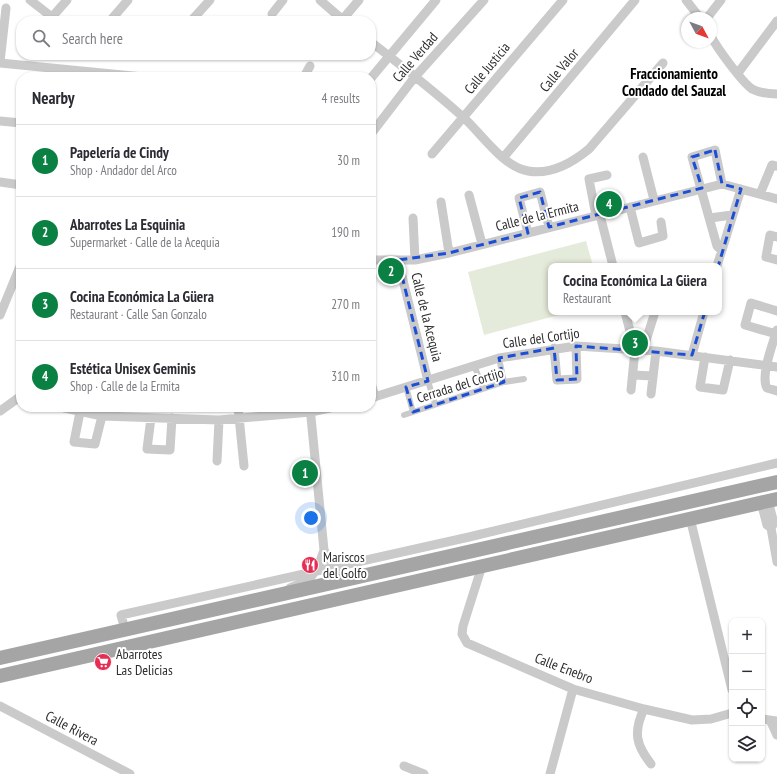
<!DOCTYPE html>
<meta charset="utf-8">
<style>
:root{--surface:#fff;--page:#f7f7f7;--text:#2b2b33;--muted:#7c7c81;--line:#e1e1e2;--accent:#0b8043}
body{margin:0;font-family:"PT Sans Narrow",sans-serif;background:var(--page);color:var(--text)}
.controls{position:absolute;right:12px;bottom:12px;display:grid;overflow:hidden;border-radius:8px;box-shadow:0 1px 3px #0004}
.controls button{width:36px;height:36px;display:grid;place-items:center;padding:0;border:0;border-bottom:1px solid var(--line);background:var(--surface);color:var(--text);font:20px sans-serif}
.compass{position:absolute;left:681px;top:12px;width:36px;height:36px;border-radius:50%;background:var(--surface);box-shadow:0 1px 3px #0004;rotate:131deg}
.you{position:absolute;left:311px;top:518px;width:14px;height:14px;margin:-10px;border:3px solid #fff;border-radius:50%;background:#1a73e8;box-shadow:0 0 0 6px #1a73e833}
.badge{display:grid;place-items:center;width:26px;height:26px;border-radius:50%;background:var(--accent);color:#fff;font-size:13px;font-weight:700}
.pin{position:absolute;translate:-50% -50%;border:2px solid #fff;box-shadow:0 1px 4px #0006}
.popup{position:absolute;left:548px;top:263px;width:174px;height:52px;box-sizing:border-box;display:grid;place-content:center;border-radius:8px;background:var(--surface);filter:drop-shadow(0 1px 3px #0005);font-size:13px;white-space:nowrap;color:var(--muted)}
.popup b{font-size:15px;color:var(--text)}
.popup::after{content:'';position:absolute;left:50%;top:100%;margin-left:-8px;border:8px solid transparent;border-top-color:var(--surface)}
.list{margin:0;padding:0;list-style:none}
h2{display:flex;justify-content:space-between;align-items:center;height:52px;margin:0;padding:0 16px;font-size:17px}
h2 small{font-size:13px;font-weight:400;color:var(--muted)}
.list li{display:grid;grid-template-columns:26px 1fr auto;gap:12px;align-items:center;box-sizing:border-box;height:72px;padding:0 16px;border-top:1px solid var(--line)}
.list b{display:block;font-size:15px;white-space:nowrap}
.list p{margin:0;font-size:13px;white-space:nowrap;color:var(--muted)}
.list em{font-size:13px;font-style:normal;color:var(--muted)}
.icon{flex:none;width:22px;height:22px;fill:none;stroke:currentColor;stroke-width:2;stroke-linecap:round;stroke-linejoin:round}
.map{position:relative;flex:none;width:777px;height:774px;overflow:hidden}
.search{position:absolute;background:var(--surface);box-shadow:0 1px 3px #0004;left:16px;top:16px;width:360px;height:44px;display:flex;align-items:center;gap:10px;box-sizing:border-box;padding:0 14px;border-radius:16px;color:var(--muted);font-size:15px}
.panel{position:absolute;background:var(--surface);box-shadow:0 1px 3px #0004;left:16px;top:72px;width:360px;height:340px;border-radius:16px}
.map>svg:first-child{display:block}
.green{fill:#e5ebda}
.lines{fill:none;stroke-linecap:round;stroke-linejoin:round}
.pedestrian{stroke:#cacaca;stroke-width:6}
.minor{stroke:#cacaca;stroke-width:9}
.primary{stroke:#a5a5a5;stroke-width:14}
.marked{fill:none;stroke:#1d4ed8;stroke-width:3;stroke-dasharray:8 5;stroke-linejoin:round}
.labels{text-anchor:middle;stroke-width:4;stroke-linejoin:round;paint-order:stroke}
.street-label{font-size:14px;fill:#2d2d2d;stroke:#fff}
.poi-label{font-size:14px;fill:#2d2d2d;stroke:#fff;text-anchor:start}
.neighbourhood-label{font-size:15px;font-weight:bold;fill:#000;stroke:#fff}
</style>
<div class="map">
<svg width="777" height="774" viewBox="0 0 777 774">
<rect width="100%" height="100%" fill="#fff"/>
<path class="green" d="M 586,241 L 593,266 L 551,266 L 551,312 L 570,312 L 484,335 L 468,272 Z"/>
<g class="lines">
<path class="pedestrian" d="M 499,358 L 504,382
M 474,365 L 483,388
M 428,381 L 435,404
M 406,387 L 413,412
M 404,415 L 504,382 L 524,379"/>
<path class="minor" d="M 30,0 L 57,21
M 320,0 L 344,21
M 686,0 L 700,18
M 272,14 L 283,0
M 52,17 L 67,0
M 707,18 L 721,0
M 342,20 L 359,0
M 110,21 L 128,0
M 191,21 L 210,0
M 711,36 C 717,48 742,82 752,89 C 760,93 769,94 777,94
M 371,42 C 402,66 434,91 463,117 C 481,133 503,167 528,171 C 550,175 572,163 589,149 L 663,63
M 0,62 L 6,8
M 0,63 L 143,77
M 738,73 L 777,21
M 304,77 L 310,66
M 371,78 L 436,0
M 0,121 L 21,123
M 371,134 L 414,78 L 484,0
M 432,154 L 563,0
M 643,157 L 654,200
M 503,158 L 635,0
M 0,182 L 21,185
M 760,194 L 772,165 L 777,166
M 469,195 L 482,244
M 441,202 L 449,253
M 630,207 L 639,243 L 663,236 L 661,222
M 600,215 L 613,266
M 596,216 L 589,179 L 607,175
M 413,218 L 415,260
M 710,218 L 732,215
M 528,233 L 519,198 L 540,192 L 549,227
M 777,237 L 770,235 L 766,257 L 777,260
M 721,250 L 717,246 L 692,157 L 715,150 L 722,184
M 371,260 L 415,260 L 449,253 L 722,184 L 777,199
M 398,260 L 428,381
M 717,266 L 741,189
M 625,312 L 635,350 L 631,390
M 0,315 L 21,264
M 777,330 C 773,343 760,376 767,388 L 777,391
M 776,334 L 745,325 L 751,303 L 777,311
M 554,348 L 557,380 L 577,379 L 576,346
M 643,350 L 655,312
M 692,355 L 704,312
M 705,357 L 700,387 L 723,390 L 730,360
M 633,375 L 653,376
M 371,383 L 375,397
M 651,394 L 656,351
M 371,398 L 499,358 L 576,346 L 656,351 L 777,367
M 60,407 L 102,416 L 219,420 L 311,412 L 334,407
M 238,407 L 244,466
M 310,407 L 324,550 L 334,568 L 348,580
M 0,411 L 21,396
M 80,412 L 74,442 L 95,444 L 102,416 L 110,407
M 151,418 L 147,449 L 170,450 L 172,418
M 217,461 L 219,420
M 768,501 L 774,523 L 771,528
M 761,502 L 767,525 L 771,528 L 777,562
M 690,518 L 732,690
M 482,566 L 463,626 L 462,634 L 467,643 L 573,689 L 644,709 L 692,720 L 711,719 L 732,713
M 290,588 L 309,580 L 318,567 L 324,550
M 125,630 L 121,615 L 469,537 L 777,463
M 0,706 L 130,774
M 644,709 C 633,732 636,745 651,764
M 762,719 L 777,721
M 771,722 L 777,735
M 404,766 L 424,774
M 550,774 L 573,689"/>
<path class="primary" d="M 0,658 L 777,482
M 0,676 L 777,499"/>
</g>
<path class="marked" d="M 715,150 L 722,184 L 741,189 L 692,355 L 576,346 L 577,379 L 557,380 L 554,348 L 499,358 L 504,382 L 413,412 L 406,387 L 428,381 L 398,260 L 449,253 L 528,233 L 519,198 L 540,192 L 549,227 L 702,188 L 692,157 Z"/>
<defs>
<g id="restaurant-disc" transform="scale(0.9)"><circle r="9.5" fill="#e62d52" stroke="#fff"/><path d="M-5-6h1v4h1v-4h1v4h1v-4h1v5L-1.5 .5V6h-2V.5L-5-1ZM5-6V6H3V1.5H1.5Q1.5-4 5-6Z" fill="#fff"/></g>
<g id="supermarket-disc" transform="scale(0.9)"><circle r="9.5" fill="#e62d52" stroke="#fff"/><path d="M-6-5.5h2.5l.6 2H6L4.5 2H-2.5L-4.4-4H-6ZM-1.5 3.2a1.3 1.3 0 1 0 .1 0ZM3 3.2a1.3 1.3 0 1 0 .1 0Z" fill="#fff"/></g>
</defs>
<g fill-rule="evenodd">
<use href="#restaurant-disc" x="310" y="565"/>
<use href="#supermarket-disc" x="103" y="662"/>
</g>
<g class="labels">
<g class="street-label">
<text transform="translate(415 57) rotate(-49)" y="5">Calle Verdad</text>
<text transform="translate(487 68) rotate(-50)" y="5">Calle Justicia</text>
<text transform="translate(559 70) rotate(-50)" y="5">Calle Valor</text>
<text transform="translate(537 216) rotate(-14)" y="5">Calle de la Ermita</text>
<text transform="translate(427 317) rotate(76)" y="5">Calle de la Acequia</text>
<text transform="translate(541 338) rotate(-8)" y="5">Calle del Cortijo</text>
<text transform="translate(460 385) rotate(-17)" y="5">Cerrada del Cortijo</text>
<text transform="translate(564 668) rotate(21)" y="5">Calle Enebro</text>
<text transform="translate(72 728) rotate(28)" y="5">Calle Rivera</text>
</g>
<g class="poi-label">
<text x="323" y="562">Mariscos<tspan x="323" dy="16">del Golfo</tspan></text>
<text x="116" y="659">Abarrotes<tspan x="116" dy="16">Las Delicias</tspan></text>
</g>
<g class="neighbourhood-label">
<text x="674" y="79">Fraccionamiento<tspan x="674" dy="17">Condado del Sauzal</tspan></text>
</g>
</g>
</svg>
<div class="controls">
<button>+</button>
<button>−</button>
<button><svg class="icon" aria-label="locate" viewBox="0 0 24 24"><circle cx="12" cy="12" r="6"/><path d="M12 2v4M12 18v4M2 12h4M18 12h4"/></svg></button>
<button><svg class="icon" aria-label="layers" viewBox="0 0 24 24"><path d="M12 4l9 5-9 5-9-5zM3 14l9 5 9-5"/></svg></button>
</div>
<svg class="compass" viewBox="-18 -18 36 36"><path d="M0-13l5 13h-10z" fill="#e53935"/><path d="M0 13l5-13h-10z" fill="#7c7c81"/></svg>
<div class="you"></div>
<div class="pin badge" style="left:305px;top:473px">1</div>
<div class="pin badge" style="left:391px;top:271px">2</div>
<div class="pin badge" style="left:635px;top:343px">3</div>
<div class="popup"><b>Cocina Económica La Güera</b>Restaurant</div>
<div class="pin badge" style="left:609px;top:204px">4</div>
<div class="search"><svg class="icon" aria-label="search" viewBox="0 0 24 24"><circle cx="10" cy="10" r="6"/><path d="M15 15l6 6"/></svg>Search here</div>
<section class="panel">
<h2>Nearby<small>4 results</small></h2>
<ul class="list">
<li><span class="badge">1</span><div><b>Papelería de Cindy</b><p>Shop · Andador del Arco</p></div><em>30 m</em></li>
<li><span class="badge">2</span><div><b>Abarrotes La Esquinia</b><p>Supermarket · Calle de la Acequia</p></div><em>190 m</em></li>
<li><span class="badge">3</span><div><b>Cocina Económica La Güera</b><p>Restaurant · Calle San Gonzalo</p></div><em>270 m</em></li>
<li><span class="badge">4</span><div><b>Estética Unisex Geminis</b><p>Shop · Calle de la Ermita</p></div><em>310 m</em></li>
</ul>
</section>
</div>
